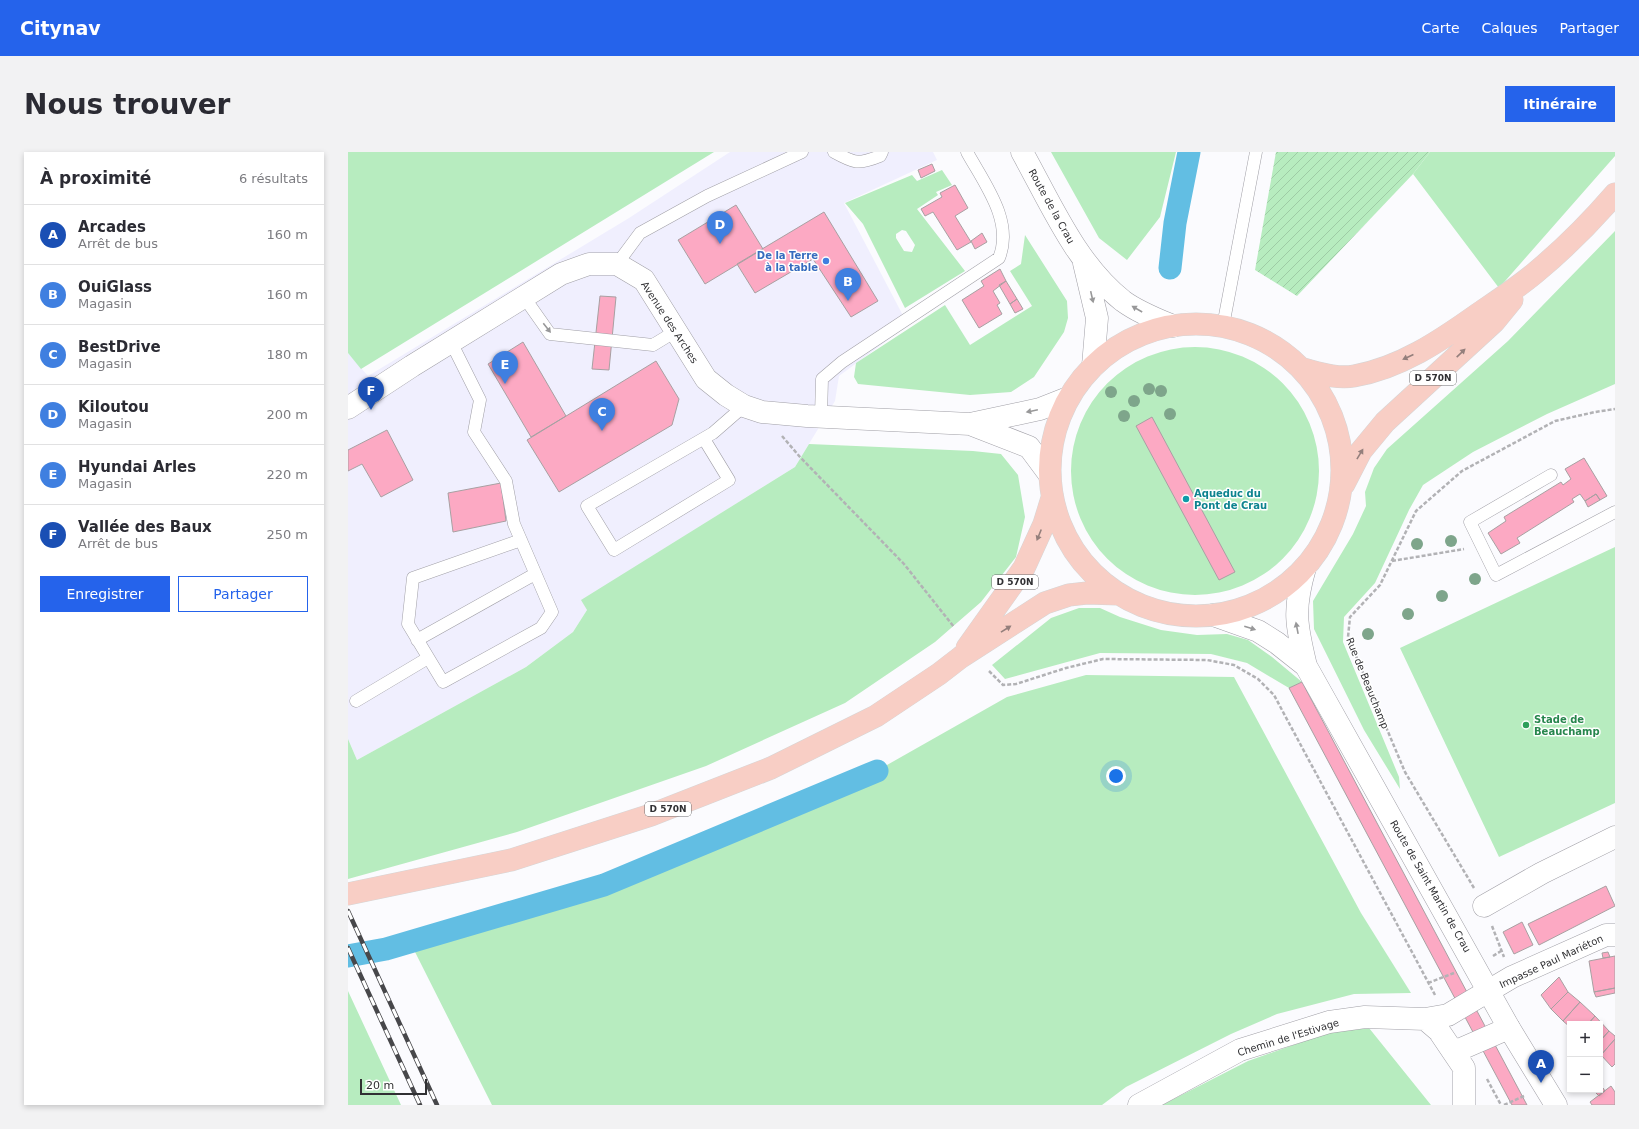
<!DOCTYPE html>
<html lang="fr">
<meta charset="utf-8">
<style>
:root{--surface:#fff;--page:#f2f2f3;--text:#2b2b33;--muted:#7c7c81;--line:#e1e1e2;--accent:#2563eb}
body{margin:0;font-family:"DejaVu Sans",sans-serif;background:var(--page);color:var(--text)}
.controls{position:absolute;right:12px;bottom:12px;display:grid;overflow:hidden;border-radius:0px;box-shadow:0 2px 6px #0003}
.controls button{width:36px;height:36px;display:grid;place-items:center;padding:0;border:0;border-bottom:1px solid var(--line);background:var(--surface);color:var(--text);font:20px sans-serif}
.scale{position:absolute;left:12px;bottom:10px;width:67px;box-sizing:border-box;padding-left:4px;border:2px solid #303033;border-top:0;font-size:11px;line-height:14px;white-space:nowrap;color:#303033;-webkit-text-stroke:3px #fff;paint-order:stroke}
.you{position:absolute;left:768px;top:624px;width:14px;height:14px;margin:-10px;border:3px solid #fff;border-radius:50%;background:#1a73e8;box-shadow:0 0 0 6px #1a73e833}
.badge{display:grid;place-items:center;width:26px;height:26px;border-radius:50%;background:var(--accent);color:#fff;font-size:13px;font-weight:700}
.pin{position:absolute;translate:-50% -33px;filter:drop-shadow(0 1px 2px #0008)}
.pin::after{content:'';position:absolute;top:21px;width:14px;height:12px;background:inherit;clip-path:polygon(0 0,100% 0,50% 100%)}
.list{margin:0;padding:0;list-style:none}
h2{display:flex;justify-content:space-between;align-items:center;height:52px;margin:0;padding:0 16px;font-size:17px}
h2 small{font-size:13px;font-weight:400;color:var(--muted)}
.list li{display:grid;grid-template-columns:26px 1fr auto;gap:12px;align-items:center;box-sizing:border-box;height:60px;padding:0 16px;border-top:1px solid var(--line)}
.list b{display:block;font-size:15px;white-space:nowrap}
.list p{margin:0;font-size:13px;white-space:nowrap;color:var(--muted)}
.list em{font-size:13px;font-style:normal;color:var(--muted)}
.actions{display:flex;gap:8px;padding:12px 16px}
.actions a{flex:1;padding:9px 0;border:1px solid var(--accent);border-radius:0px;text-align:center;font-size:14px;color:var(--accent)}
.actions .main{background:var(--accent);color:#fff}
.map{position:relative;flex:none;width:1267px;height:953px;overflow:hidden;border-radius:0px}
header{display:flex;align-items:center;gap:24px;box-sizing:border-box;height:56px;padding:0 20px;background:var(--accent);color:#fff}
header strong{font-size:19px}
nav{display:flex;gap:22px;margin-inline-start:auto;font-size:14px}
.intro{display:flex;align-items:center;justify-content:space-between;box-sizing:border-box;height:96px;padding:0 24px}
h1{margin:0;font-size:28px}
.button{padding:10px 18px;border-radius:0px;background:var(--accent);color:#fff;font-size:14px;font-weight:700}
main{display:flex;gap:24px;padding:0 24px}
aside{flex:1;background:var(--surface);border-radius:0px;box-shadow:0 2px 6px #0003}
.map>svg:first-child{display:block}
.built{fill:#f0effe}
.grass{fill:#b7ecbf;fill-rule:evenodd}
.garden{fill:url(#garden-furrows)}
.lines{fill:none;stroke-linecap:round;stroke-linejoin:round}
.canal{stroke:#62bee3;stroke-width:23}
.building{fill:#fca9c3;stroke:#a8a0a2}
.lane-casing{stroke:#a09fa6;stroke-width:13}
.street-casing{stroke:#a09fa6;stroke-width:23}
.secondary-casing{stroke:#a09fa6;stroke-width:23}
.primary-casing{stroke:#d6d6d6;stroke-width:23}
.path{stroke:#b2b2b5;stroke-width:2.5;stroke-dasharray:4 2;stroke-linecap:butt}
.lane{stroke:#fff;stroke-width:12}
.street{stroke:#fff;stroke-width:22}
.secondary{stroke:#fff;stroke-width:22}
.primary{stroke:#f8cec5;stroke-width:22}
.rail-casing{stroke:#47474a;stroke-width:4.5}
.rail{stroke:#fff;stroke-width:3;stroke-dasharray:9;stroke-linecap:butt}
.tree{fill:#7ea58b}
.oneway{fill:#989899}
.oneway2{fill:#947f7c}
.shop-dot{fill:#3f7fe0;stroke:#fff;stroke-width:1.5}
.culture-dot{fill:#0f9aa8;stroke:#fff;stroke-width:1.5}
.leisure-dot{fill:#2e9e5b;stroke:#fff;stroke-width:1.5}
.labels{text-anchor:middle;stroke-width:3;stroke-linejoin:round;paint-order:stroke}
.shield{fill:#fff;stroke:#6e6e70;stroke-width:1}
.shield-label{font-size:9px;font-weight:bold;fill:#303033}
.street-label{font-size:10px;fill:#303033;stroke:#fff}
.shop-label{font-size:10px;font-weight:bold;fill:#366cbe;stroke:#fff;text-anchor:end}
.culture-label{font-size:10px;font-weight:bold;fill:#0d838f;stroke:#fff;text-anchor:start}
.leisure-label{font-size:10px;font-weight:bold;fill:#27864d;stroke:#fff;text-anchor:start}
</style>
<header>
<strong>Citynav</strong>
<nav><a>Carte</a><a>Calques</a><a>Partager</a></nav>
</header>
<div class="intro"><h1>Nous trouver</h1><a class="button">Itinéraire</a></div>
<main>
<aside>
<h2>À proximité<small>6 résultats</small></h2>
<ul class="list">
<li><span class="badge" style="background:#1a4fb4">A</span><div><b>Arcades</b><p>Arrêt de bus</p></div><em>160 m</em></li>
<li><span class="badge" style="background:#3f7fe0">B</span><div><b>OuiGlass</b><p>Magasin</p></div><em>160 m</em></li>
<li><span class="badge" style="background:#3f7fe0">C</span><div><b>BestDrive</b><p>Magasin</p></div><em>180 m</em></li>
<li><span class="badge" style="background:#3f7fe0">D</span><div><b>Kiloutou</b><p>Magasin</p></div><em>200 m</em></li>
<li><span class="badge" style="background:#3f7fe0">E</span><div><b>Hyundai Arles</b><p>Magasin</p></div><em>220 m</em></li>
<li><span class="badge" style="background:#1a4fb4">F</span><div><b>Vallée des Baux</b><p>Arrêt de bus</p></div><em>250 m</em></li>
</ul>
<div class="actions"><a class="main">Enregistrer</a><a>Partager</a></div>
</aside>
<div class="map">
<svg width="1267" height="953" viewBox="0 0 1267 953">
<defs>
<pattern id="garden-furrows" width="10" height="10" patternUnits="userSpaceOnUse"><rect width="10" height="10" fill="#b7ecbf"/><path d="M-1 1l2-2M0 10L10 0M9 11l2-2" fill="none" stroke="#9ecba5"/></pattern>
</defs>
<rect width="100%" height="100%" fill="#fbfbfe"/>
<path class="built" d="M 382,0 L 585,0 L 589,8 L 496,51 L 560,173 L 491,224 L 487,249 L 447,315 L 234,448 L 239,458 L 225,480 L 178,515 L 9,608 L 0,587 L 0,201 L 20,224 L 281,66 Z"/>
<path class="grass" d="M 0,0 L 366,0 L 13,217 L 0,201 Z
M 703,0 L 828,0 L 812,65 L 779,108 L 751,86 Z
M 1082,0 L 1267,0 L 1267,4 L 1151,136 L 1065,22 Z
M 594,18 L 604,33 L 588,40 L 590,43 L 569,57 L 617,119 L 557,156 L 515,72 L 497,51 L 564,23 L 569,29 ZM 554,78 L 558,79 L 567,93 L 564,100 L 556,99 L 548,86 L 548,82 Z
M 1267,79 L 1267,232 L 1199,262 L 1125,300 L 1075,333 L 1061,358 L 1027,431 L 996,465 L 995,490 L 1051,625 L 1052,637 L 1016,578 L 966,477 L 965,449 L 1005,382 L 1018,354 L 1017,340 L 1026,316 L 1039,297 L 1160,189 Z
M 677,83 L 719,149 L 720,166 L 716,180 L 686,225 L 663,240 L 622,243 L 510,232 L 506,225 L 508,211 L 597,153 L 622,193 L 684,154 L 662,119 L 673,112 Z
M723 319a124 124 0 1 1 248 0a124 124 0 1 1-248 0Z
M 461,292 L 625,299 L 653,302 L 670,323 L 677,365 L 668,405 L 633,450 L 587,490 L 497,551 L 358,614 L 169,680 L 0,727 L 0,587 L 9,608 L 178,515 L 225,480 L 239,458 L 233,448 L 447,315 Z
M 1267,395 L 1267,651 L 1151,705 L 1052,496 Z
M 731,456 L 752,456 L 772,465 L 813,478 L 849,483 L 879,482 L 900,488 L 924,505 L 954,530 L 941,536 L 899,511 L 863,502 L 752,501 L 657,527 L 644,513 L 703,466 Z
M 738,523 L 886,525 L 1013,761 L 1063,841 L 1006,842 L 929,862 L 883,882 L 778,935 L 754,953 L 144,953 L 66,798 L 258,736 L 509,630 L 659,545 Z
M 0,839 L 53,953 L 0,953 Z
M 1021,876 L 1083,953 L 814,953 L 900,909 L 979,881 Z"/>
<path class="garden" d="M 928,0 L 1082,0 L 1065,22 L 949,144 L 907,118 Z"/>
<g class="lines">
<path class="canal" d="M 822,116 L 827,71 L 841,0
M 0,804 L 38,797 L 256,733 L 529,619"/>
</g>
<path class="building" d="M 584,12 L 587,19 L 573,26 L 570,18 Z
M 607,33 L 620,56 L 607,64 L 623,90 L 609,98 L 585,60 L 577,64 L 573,57 L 594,45 L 592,41 Z
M 388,53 L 415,97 L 357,132 L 330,88 Z
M 476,60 L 530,149 L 503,165 L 465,107 L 407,141 L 389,112 Z
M 634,81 L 639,90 L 627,97 L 623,89 Z
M 652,117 L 658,129 L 645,139 L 652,151 L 649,153 L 654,162 L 631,176 L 614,148 L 636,134 L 633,129 Z
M 658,129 L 669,147 L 662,152 L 651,133 Z
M 252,144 L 268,145 L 261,218 L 244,217 Z
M 669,147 L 675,157 L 667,161 L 662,152 Z
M 175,190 L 218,264 L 183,285 L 140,212 Z
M 308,209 L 331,247 L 324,273 L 211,340 L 179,288 Z
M 804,265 L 887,420 L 871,428 L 788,274 Z
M 39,278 L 65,328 L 33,345 L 14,312 L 0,319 L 0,298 Z
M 1236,306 L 1259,344 L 1252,348 L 1248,342 L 1237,349 L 1232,342 L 1224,347 L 1226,350 L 1169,386 L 1172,391 L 1153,402 L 1140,381 L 1158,369 L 1156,365 L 1213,330 L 1215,333 L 1223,327 L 1217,317 Z
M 153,331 L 158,369 L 105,380 L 100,341 Z
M 1248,342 L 1252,348 L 1240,355 L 1237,349 Z
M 954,530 L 1179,953 L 1164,953 L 941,536 Z
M 1258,734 L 1267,754 L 1191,793 L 1180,772 Z
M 1174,770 L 1185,793 L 1166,802 L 1155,780 Z
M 1260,800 L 1262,805 L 1255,806 L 1254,801 Z
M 1267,804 L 1267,836 L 1246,840 L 1241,809 Z
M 1211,825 L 1220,840 L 1203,857 L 1193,843 Z
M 1267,836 L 1267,841 L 1248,845 L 1246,840 Z
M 1220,840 L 1232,850 L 1215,869 L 1203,857 Z
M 1232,850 L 1247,864 L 1240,872 L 1222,872 L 1222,875 L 1215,869 Z
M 1247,864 L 1261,879 L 1252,889 L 1252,872 L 1240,872 Z
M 1261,879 L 1267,884 L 1267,887 L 1253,903 L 1252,889 Z
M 1267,887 L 1267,912 L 1264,915 L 1253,903 Z
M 1263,934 L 1267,940 L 1267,953 L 1244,953 L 1242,950 Z
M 1255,936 L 1257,939 L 1251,944 L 1248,941 Z"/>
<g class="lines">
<g class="lane-casing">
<path id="lane" d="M 486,0 C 506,11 510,13 532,4 L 534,0
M 269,112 L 292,81 L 359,44 L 454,0
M 176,145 L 202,182 L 305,193 L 328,179
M 875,174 L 908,0
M 103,190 L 132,248 L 126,280 L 158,329 L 166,372 L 204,460 L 193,476 L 95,530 L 60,472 L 65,426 L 173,388
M 473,264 L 474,227 L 494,210 L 651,106 C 666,69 636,31 619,0
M 356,287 L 381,328 L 266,398 L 239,354 L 365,281 L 396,254
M 1203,323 L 1122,370 L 1148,423 L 1267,360
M 69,488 L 187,422
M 8,549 L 80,506"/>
</g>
<g class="street-casing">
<path id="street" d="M 0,256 L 64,214 L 213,122 L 241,112 L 269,112 L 296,128 L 358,227 L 378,243 L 396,254 L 414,260 L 459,264 L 622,272 L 692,257 L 720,246
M 622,272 L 681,295 L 701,322
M 1136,754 L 1194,721 L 1267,685
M 1077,867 L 1091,879 L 1116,916 L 1116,953
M 1106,900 L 1161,876
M 791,953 L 892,898 L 981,870 L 1017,865 L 1077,867 L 1100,863 L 1164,825 L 1258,783 L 1267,783"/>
</g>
<g class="secondary-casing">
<path id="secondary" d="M 674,0 C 703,52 728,112 775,149 C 790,160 808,167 825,174
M 736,111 L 749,166 L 745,214
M 957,416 C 945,457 948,473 958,514 L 1161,876 L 1208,953
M 865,463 L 910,479 L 929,491 L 958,514"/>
</g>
<g class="primary-casing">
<path id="primary" d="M702 318a146 146 0 1 1 292 0a146 146 0 1 1-292 0Z
M 955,217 C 971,221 989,227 1006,224 C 1052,216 1092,189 1130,162 C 1149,149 1169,136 1187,121 C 1216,97 1242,71 1267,42
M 996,332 L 1013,299 L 1037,270 L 1146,170 L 1164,148
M 619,496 L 676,416 L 696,372 L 704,346
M 0,742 L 163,708 L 303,663 L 423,616 L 528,564 L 591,522 L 613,505 L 697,451 L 721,443 L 739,441 L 770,442"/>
</g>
<path class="path" d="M 434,284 L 452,305 L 556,412 L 606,475
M 1044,409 L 1116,397
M 641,519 L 655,533 L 668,532 L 718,516 L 755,507 L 859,508 L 886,513 L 910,527 L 926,543 L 942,573 L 1087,843
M 1126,736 L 1057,620 L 1000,485 L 1002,465 L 1032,433 L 1068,359 L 1114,319 L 1207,269 L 1247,260 L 1267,257
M 1144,774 L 1156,805
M 1145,804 L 1153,799
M 1080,831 L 1106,821
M 1139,927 L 1153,953
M 1156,953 L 1176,944"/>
<use href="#lane" class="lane"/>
<use href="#street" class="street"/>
<use href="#secondary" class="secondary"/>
<use href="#primary" class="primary"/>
<g class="rail-casing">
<path id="rail" d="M 0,759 L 89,953
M 0,796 L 72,953"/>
</g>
<use href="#rail" class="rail"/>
</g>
<g class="tree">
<circle cx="801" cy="237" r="6"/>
<circle cx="813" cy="239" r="6"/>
<circle cx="763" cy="240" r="6"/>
<circle cx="786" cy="249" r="6"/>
<circle cx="822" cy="262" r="6"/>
<circle cx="776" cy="264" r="6"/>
<circle cx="1103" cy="389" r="6"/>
<circle cx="1069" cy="392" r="6"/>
<circle cx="1127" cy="427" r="6"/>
<circle cx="1094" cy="444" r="6"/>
<circle cx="1060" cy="462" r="6"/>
<circle cx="1020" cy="482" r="6"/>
</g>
<defs><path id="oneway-solid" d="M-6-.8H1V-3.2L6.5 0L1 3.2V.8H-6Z"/></defs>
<g class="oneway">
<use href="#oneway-solid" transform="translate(744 145) rotate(77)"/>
<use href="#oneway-solid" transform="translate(789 157) rotate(-150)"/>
<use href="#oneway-solid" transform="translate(199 176) rotate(52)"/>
<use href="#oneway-solid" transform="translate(684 259) rotate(168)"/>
<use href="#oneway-solid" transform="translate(902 476) rotate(17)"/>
<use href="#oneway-solid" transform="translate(949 476) rotate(-101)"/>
</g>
<g class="oneway2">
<use href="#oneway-solid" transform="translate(1113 201) rotate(-44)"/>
<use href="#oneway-solid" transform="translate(1060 205) rotate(155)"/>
<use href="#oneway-solid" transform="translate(1012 302) rotate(-59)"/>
<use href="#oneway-solid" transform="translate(691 383) rotate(112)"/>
<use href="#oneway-solid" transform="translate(658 477) rotate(-32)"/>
</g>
<circle class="shop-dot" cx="478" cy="109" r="4"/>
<circle class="culture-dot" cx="838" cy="347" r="4"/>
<circle class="leisure-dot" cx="1178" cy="573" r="4"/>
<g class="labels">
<g class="shield">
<rect x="1062" y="219" width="46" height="14" rx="3"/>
<rect x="644" y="423" width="46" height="14" rx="3"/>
<rect x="297" y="650" width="46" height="14" rx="3"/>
</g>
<g class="shield-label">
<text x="1085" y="229">D 570N</text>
<text x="667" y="433">D 570N</text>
<text x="320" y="660">D 570N</text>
</g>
<g class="street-label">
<text transform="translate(704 54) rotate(61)" y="4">Route de la Crau</text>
<text transform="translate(322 170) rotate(57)" y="4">Avenue des Arches</text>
<text transform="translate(1020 531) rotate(68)" y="4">Rue de Beauchamp</text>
<text transform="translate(1083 734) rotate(60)" y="4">Route de Saint Martin de Crau</text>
<text transform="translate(1203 809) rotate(-25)" y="4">Impasse Paul Mariéton</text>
<text transform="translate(940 885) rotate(-17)" y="4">Chemin de l'Estivage</text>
</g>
<g class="shop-label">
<text x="470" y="107">De la Terre<tspan x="470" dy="12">à la table</tspan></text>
</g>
<g class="culture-label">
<text x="846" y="345">Aqueduc du<tspan x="846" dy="12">Pont de Crau</tspan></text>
</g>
<g class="leisure-label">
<text x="1186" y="571">Stade de<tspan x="1186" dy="12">Beauchamp</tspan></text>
</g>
</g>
</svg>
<div class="controls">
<button>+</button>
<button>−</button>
</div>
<div class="scale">20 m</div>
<div class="you"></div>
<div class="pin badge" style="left:1193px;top:931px;background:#1a4fb4">A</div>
<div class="pin badge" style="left:500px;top:149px;background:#3f7fe0">B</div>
<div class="pin badge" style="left:254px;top:279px;background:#3f7fe0">C</div>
<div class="pin badge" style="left:372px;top:92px;background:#3f7fe0">D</div>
<div class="pin badge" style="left:157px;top:232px;background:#3f7fe0">E</div>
<div class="pin badge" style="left:23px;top:258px;background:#1a4fb4">F</div>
</div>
</main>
